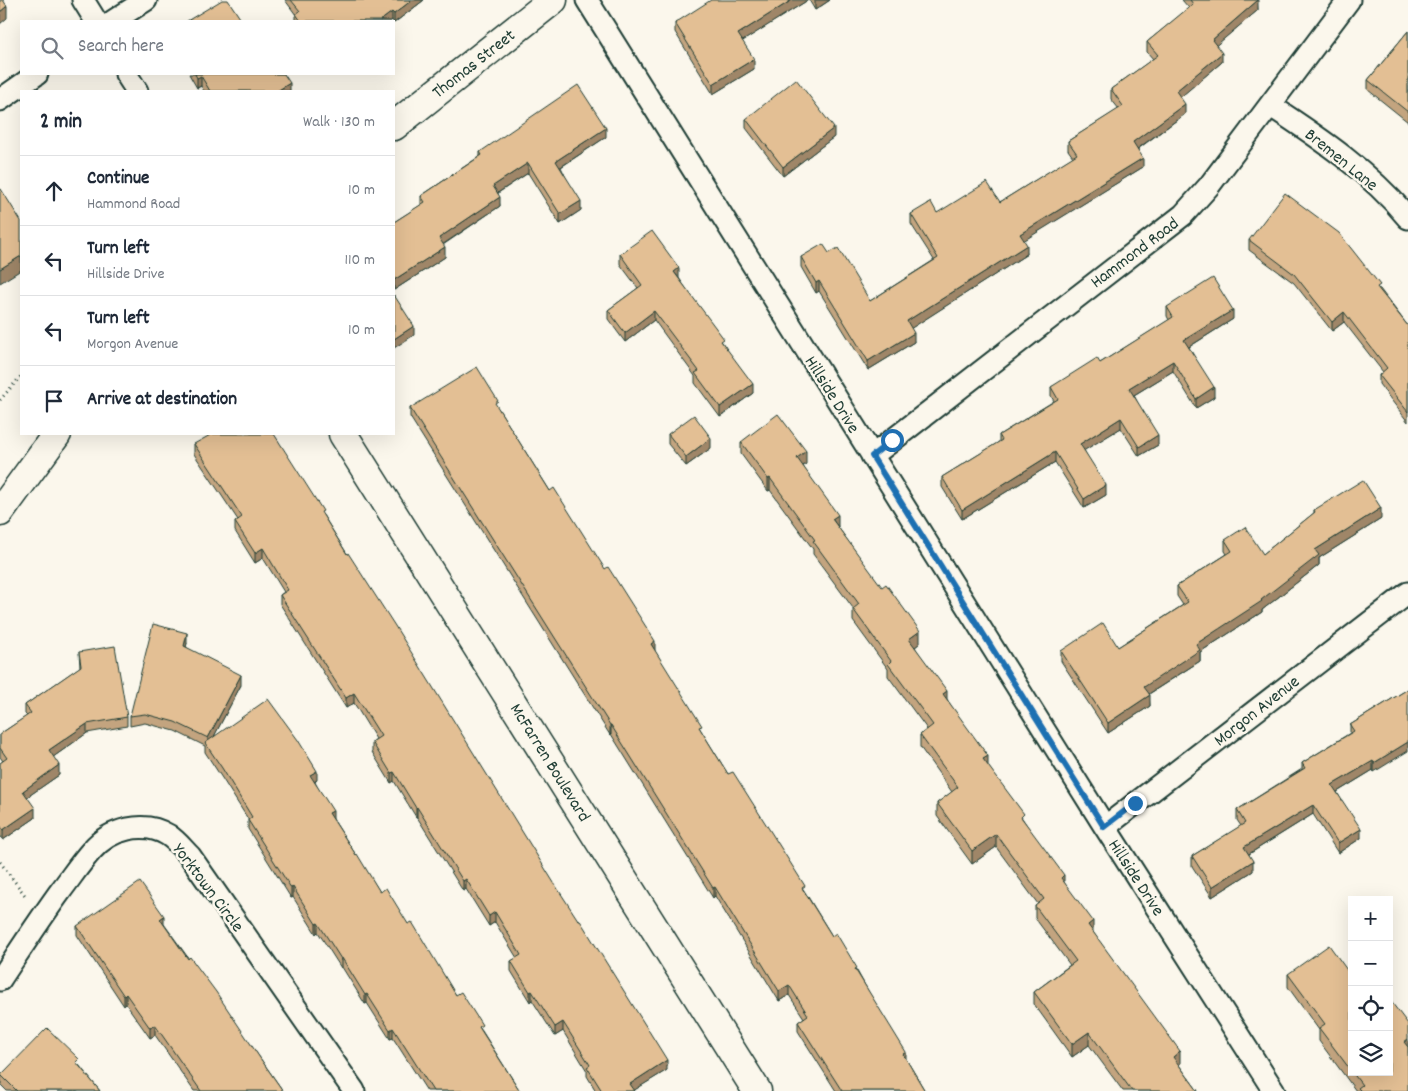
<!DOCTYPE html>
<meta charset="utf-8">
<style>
:root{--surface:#fff;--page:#f2f2f3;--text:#1f2937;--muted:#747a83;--line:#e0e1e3}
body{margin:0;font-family:Dekko,sans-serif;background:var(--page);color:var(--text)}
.controls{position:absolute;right:15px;bottom:15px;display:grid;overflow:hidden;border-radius:0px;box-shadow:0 5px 20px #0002}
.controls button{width:45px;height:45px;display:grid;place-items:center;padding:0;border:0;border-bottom:1px solid var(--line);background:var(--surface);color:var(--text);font:25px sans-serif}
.stop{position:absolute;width:15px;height:15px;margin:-11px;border:4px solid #1f6fb2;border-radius:50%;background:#fff}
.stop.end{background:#1f6fb2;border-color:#fff;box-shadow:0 1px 5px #0008}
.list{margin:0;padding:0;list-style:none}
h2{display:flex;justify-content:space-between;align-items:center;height:65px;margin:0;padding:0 20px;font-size:21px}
h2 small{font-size:16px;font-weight:400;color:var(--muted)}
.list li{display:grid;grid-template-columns:32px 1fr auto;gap:15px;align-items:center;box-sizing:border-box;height:70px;padding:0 20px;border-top:1px solid var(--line)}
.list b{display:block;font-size:19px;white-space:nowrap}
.list p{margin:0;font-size:16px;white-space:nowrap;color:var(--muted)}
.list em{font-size:16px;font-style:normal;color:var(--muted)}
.icon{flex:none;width:28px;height:28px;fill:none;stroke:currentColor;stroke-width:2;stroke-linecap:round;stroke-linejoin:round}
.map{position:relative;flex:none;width:1408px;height:1091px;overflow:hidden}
.search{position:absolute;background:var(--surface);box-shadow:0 5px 20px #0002;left:20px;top:20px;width:375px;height:55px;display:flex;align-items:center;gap:12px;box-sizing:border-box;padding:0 18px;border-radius:0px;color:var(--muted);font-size:19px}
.panel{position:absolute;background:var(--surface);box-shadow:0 5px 20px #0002;left:20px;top:90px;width:375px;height:345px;border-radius:0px}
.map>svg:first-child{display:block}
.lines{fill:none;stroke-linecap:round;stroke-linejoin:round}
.minor-casing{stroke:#1f3d34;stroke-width:25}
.tertiary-casing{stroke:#1f3d34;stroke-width:31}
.path{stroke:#1f3d34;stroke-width:3;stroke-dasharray:1 4;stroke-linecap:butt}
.minor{stroke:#fbf7ec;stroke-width:21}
.tertiary{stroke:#fbf7ec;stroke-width:28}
.wall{fill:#c3a47f;stroke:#1f3d34}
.shaded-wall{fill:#9f8668;stroke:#1f3d34}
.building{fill:#e3bf94;stroke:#1f3d34}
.route{stroke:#1f6fb2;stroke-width:6}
.labels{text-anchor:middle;stroke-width:5;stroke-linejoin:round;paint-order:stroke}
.street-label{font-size:18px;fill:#1f3d34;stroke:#fbf7ec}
</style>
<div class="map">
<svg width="1408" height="1091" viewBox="0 0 1408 1091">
<rect width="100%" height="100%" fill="#fbf7ec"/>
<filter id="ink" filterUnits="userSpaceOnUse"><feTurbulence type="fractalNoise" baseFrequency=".02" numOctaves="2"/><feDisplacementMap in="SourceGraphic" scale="10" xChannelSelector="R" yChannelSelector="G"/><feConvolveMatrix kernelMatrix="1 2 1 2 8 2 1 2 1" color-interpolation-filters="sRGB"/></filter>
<g filter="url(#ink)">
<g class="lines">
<g class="minor-casing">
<path id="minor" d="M 83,0 L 96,21
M 587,0 L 1105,827 L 1274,1091
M 113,21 L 146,0
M 126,74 L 137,91
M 0,100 L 37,74
M 1271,106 C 1320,138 1370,172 1408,218
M 872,456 L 1183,215 L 1209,186 L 1349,0
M 1105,827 L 1408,593
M 0,980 C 20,950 40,919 62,889 C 72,876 81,862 92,850 C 110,829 144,820 168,835 C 177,841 183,849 190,856 L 354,1091"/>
</g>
<g class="tertiary-casing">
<path id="tertiary" d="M 394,126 L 553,0
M 343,434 L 757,1091
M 0,512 L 57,434"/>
</g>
<path class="path" d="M 0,400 L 21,376
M 0,862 L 27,898"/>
<use href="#minor" class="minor"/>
<use href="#tertiary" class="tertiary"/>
</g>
<path class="wall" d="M 285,0 L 424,0 L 394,23 L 392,20 L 391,21 L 296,21 L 296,15 Z
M 808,0 L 742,41 L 754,69 L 713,94 L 675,32 L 675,23 Z
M 809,0 L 830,0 L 815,10 Z
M 1182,0 L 1257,0 L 1258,10 L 1216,45 L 1222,62 L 1180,97 L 1185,114 L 1138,149 L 1143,167 L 1024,240 L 1027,254 L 911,328 L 914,342 L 868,370 L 819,291 L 816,293 L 801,267 L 801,257 L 829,253 L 870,301 L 934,260 L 911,224 L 911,214 L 937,213 L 1000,202 L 1073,157 L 1068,150 L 1068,141 L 1119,109 L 1111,99 L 1111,89 L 1153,59 L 1147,52 L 1147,42 L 1189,8 Z
M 1408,31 L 1408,122 L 1368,90 L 1368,80 Z
M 189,74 L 284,74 L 290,91 L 204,91 L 201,86 L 197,88 Z
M 746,119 L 834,137 L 783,176 L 746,128 Z
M 606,137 L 561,167 L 581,210 L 560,224 L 528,173 L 498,193 L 500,206 L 443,245 L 445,257 L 394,290 L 394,222 L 421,205 L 421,196 L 480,156 L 480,152 Z
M 1249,240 L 1380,289 L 1408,326 L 1408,422 L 1379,384 L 1379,375 L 1383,372 L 1344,322 L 1332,331 L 1294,283 L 1249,250 Z
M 620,254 L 679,278 L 724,345 L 753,393 L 720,417 L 695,383 L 695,376 L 654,320 L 625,342 L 608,319 L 608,310 L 638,288 L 620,264 Z
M 1167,307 L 1233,319 L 1189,347 L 1214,397 L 1196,408 L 1173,371 L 1134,395 L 1158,445 L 1139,456 L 1121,428 L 1084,450 L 1106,495 L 1084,508 L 1055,462 L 962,519 L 942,487 L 942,477 L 999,442 L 999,435 L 1054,401 L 1051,396 L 1051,387 L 1100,363 L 1169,320 L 1167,316 Z
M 410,408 L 498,408 L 550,491 L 655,651 L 702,732 L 728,774 L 805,892 L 832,936 L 857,971 L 906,1059 L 925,1091 L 836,1091 L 798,1031 L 798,1022 L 804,1018 L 789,995 L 779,1001 L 715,896 L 713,898 L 611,734 L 610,735 L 410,417 Z
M 668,434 L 711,448 L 686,466 L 668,444 Z
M 741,442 L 806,464 L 803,466 L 838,527 L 920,643 L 915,647 L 988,766 L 1064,882 L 1093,932 L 1180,1064 L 1179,1065 L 1198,1091 L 1123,1091 L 1089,1045 L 1072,1057 L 1034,1004 L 1034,992 L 1070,965 L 1035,918 L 1035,906 L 1038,904 L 996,847 L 972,864 L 937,816 L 937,803 L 952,792 L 920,747 L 920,735 L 927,729 L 888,676 L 888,669 L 853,621 L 853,608 L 813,554 L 813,549 L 770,490 L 768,491 L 741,454 Z
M 194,444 L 323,515 L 667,1070 L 634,1090 L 635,1091 L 596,1091 L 587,1076 L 587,1071 L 563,1031 L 555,1036 L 532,1000 L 530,1002 L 511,971 L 511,961 L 517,958 L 495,922 L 489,926 L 466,889 L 463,891 L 417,817 L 416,817 L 394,781 L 391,783 L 372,752 L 372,742 L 376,739 L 354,703 L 346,708 L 280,604 L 280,595 L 284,592 L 263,558 L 255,563 L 235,531 L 235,522 L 238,520 L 194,454 Z
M 1314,510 L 1381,519 L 1319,558 L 1319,565 L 1262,610 L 1262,612 L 1200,652 L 1200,661 L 1149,694 L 1150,706 L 1108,733 L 1061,661 L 1061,651 L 1118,647 L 1183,605 L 1177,596 L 1177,586 L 1227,554 L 1225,551 L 1225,540 L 1263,554 L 1314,513 Z
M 187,643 L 186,647 L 241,685 L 214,736 L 317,780 L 315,782 L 333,819 L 356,855 L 380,892 L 408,924 L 456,995 L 482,1031 L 520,1091 L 427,1091 L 393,1038 L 390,1039 L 367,1003 L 365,1004 L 342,967 L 341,968 L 318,932 L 316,934 L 293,897 L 291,898 L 248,829 L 248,819 L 222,778 L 205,752 L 205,746 L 175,731 L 145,723 L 130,726 L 130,716 Z
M 79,652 L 127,717 L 127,726 L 87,733 L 53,757 L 59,775 L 27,797 L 35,818 L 3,840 L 0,835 L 0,763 L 3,761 L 0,757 L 0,734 L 27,716 L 25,714 L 25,705 L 80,667 Z
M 1408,689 L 1374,772 L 1373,770 L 1337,792 L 1361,838 L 1338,853 L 1313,814 L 1249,854 L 1253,871 L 1212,897 L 1192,866 L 1192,856 L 1241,826 L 1237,820 L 1237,810 L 1302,769 L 1302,763 L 1350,733 L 1350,725 Z
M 164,924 L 260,1058 L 283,1091 L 194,1091 L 155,1035 L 150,1038 L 126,1004 L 124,1006 L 77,935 L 77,926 Z
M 1288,974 L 1408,1091 L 1356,1091 L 1319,1041 L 1319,1030 L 1288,987 Z
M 79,1065 L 100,1091 L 7,1091 L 1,1085 L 1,1075 Z"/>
<path class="shaded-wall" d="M 412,0 L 424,0 L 394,23 L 394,14 Z
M 792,0 L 808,0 L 738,44 L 738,34 Z
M 815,0 L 830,0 L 815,10 Z
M 1258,0 L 1258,10 L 1212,49 L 1212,40 Z
M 7,6 L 7,18 L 0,24 L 0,12 Z
M 392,12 L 392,20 L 391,21 L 380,21 Z
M 1222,53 L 1222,62 L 1176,101 L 1176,91 Z
M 754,59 L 754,69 L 713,94 L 713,84 Z
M 201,76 L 201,86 L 197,88 L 197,78 Z
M 290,83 L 290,91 L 277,91 Z
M 1185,104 L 1185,114 L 1133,152 L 1133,142 Z
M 606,128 L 606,137 L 556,170 L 556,161 Z
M 834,128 L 834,137 L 783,176 L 783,167 Z
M 1143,158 L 1143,167 L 1020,243 L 1020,234 Z
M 528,163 L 528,173 L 493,196 L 493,186 Z
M 500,197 L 500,206 L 439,247 L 439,238 Z
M 581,201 L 581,210 L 560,224 L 560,214 Z
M 1027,245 L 1027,254 L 907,331 L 907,321 Z
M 445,247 L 445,257 L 394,290 L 394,280 Z
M 21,256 L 21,270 L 0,283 L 0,269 Z
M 679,268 L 679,278 L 674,272 Z
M 819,281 L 819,291 L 816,293 L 816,283 Z
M 1233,310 L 1233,319 L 1184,350 L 1184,340 Z
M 654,311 L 654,320 L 625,342 L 625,333 Z
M 1344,312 L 1344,322 L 1332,331 L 1332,322 Z
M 414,326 L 414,335 L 394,348 L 394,339 Z
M 914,333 L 914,342 L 868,370 L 868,361 Z
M 1173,361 L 1173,371 L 1129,398 L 1129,388 Z
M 753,384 L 753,393 L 720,417 L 720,407 Z
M 1214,387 L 1214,397 L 1196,408 L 1196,399 Z
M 1121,418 L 1121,428 L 1080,453 L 1080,444 Z
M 1158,435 L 1158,445 L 1139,456 L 1139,447 Z
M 711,438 L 711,448 L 686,466 L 686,457 Z
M 806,451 L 806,464 L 797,470 L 797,458 Z
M 1055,452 L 1055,462 L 962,519 L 962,510 Z
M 770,478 L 770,490 L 768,491 L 768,479 Z
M 1106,485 L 1106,495 L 1084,508 L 1084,499 Z
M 1381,508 L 1381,519 L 1319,558 L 1319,565 L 1262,610 L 1262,612 L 1200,652 L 1200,661 L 1144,697 L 1144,687 L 1196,644 L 1261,600 L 1315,550 Z
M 838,515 L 838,527 L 832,519 Z
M 263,548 L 263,558 L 255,563 L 255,553 Z
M 920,631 L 920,643 L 909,652 L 909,639 Z
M 187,633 L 187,643 L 184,656 L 184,646 Z
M 655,641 L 655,651 L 651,644 Z
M 241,675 L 241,685 L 208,748 L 208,738 Z
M 947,691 L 947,703 L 943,694 Z
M 354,693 L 354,703 L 346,708 L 346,698 Z
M 1150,695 L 1150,706 L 1108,733 L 1108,723 Z
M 87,724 L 87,733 L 49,760 L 49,750 Z
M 610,725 L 611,725 L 611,734 L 610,735 Z
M 1408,742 L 1408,751 L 1374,772 L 1374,763 Z
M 988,756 L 988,768 L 983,759 Z
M 1373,761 L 1373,770 L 1332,795 L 1332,785 Z
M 59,765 L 59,775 L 23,800 L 23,791 Z
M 317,771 L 317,780 L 310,784 L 310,775 Z
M 394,772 L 394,781 L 391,783 L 391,773 Z
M 1313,805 L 1313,814 L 1244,857 L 1244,847 Z
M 417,807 L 417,817 L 416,817 L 416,808 Z
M 35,808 L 35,818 L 3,840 L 3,830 Z
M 333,811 L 333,821 L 329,813 Z
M 1361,829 L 1361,838 L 1338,853 L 1338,843 Z
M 996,834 L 996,847 L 972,864 L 972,851 Z
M 1253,861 L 1253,871 L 1212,897 L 1212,887 Z
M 1064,875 L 1064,888 L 1061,878 Z
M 466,879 L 466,889 L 463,891 L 463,881 Z
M 293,887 L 293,897 L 291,898 L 291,888 Z
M 715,887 L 715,896 L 713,898 L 713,888 Z
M 495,912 L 495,922 L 489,926 L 489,916 Z
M 164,916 L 164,926 L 160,919 Z
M 1093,921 L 1093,934 L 1088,925 Z
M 318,923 L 318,932 L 316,934 L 316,924 Z
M 342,958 L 342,967 L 341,968 L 341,959 Z
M 789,985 L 789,995 L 779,1001 L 779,991 Z
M 532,991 L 532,1000 L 530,1002 L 530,992 Z
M 126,994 L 126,1004 L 124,1006 L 124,996 Z
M 367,994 L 367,1003 L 365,1004 L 365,995 Z
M 563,1022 L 563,1031 L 555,1036 L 555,1027 Z
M 155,1025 L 155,1035 L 150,1038 L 150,1028 Z
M 393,1028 L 393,1038 L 390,1039 L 390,1030 Z
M 1089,1032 L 1089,1045 L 1072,1057 L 1072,1044 Z
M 1408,1039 L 1408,1053 L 1404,1042 Z
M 1180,1051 L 1180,1064 L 1173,1069 L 1173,1057 Z
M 906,1052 L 906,1062 L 903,1054 Z
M 667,1060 L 667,1070 L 633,1091 L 630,1084 Z"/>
<path class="building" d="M 0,0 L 3,0 L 7,6 L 0,12 Z
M 222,0 L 228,0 L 242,21 L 187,21 Z
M 291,0 L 412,0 L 394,14 L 392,12 L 380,21 L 301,21 L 296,14 L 300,11 Z
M 711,0 L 792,0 L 738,34 L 754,59 L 713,84 L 675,23 Z
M 1190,0 L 1258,0 L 1212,40 L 1222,53 L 1176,91 L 1185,104 L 1133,142 L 1143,158 L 1020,234 L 1027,245 L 907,321 L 914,333 L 868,361 L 819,281 L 816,283 L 801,257 L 823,244 L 829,253 L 838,248 L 870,301 L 938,258 L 911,214 L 931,202 L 937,213 L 987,182 L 1000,202 L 1077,154 L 1068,141 L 1123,106 L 1111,89 L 1158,55 L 1147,42 L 1193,4 Z
M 1408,31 L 1408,112 L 1368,80 Z
M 195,74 L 284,74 L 290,83 L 277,91 L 210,91 L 201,76 L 197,78 Z
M 796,79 L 834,128 L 783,167 L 746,119 Z
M 578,85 L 606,128 L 556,161 L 581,201 L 560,214 L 528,163 L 493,186 L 500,197 L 439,238 L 445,247 L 394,280 L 394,222 L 425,202 L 421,196 L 482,155 L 480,152 Z
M 0,189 L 1,189 L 21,221 L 21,256 L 0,269 Z
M 1285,193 L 1339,233 L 1380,285 L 1377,287 L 1408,326 L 1408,412 L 1379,375 L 1387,368 L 1344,312 L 1332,322 L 1294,274 L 1249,240 Z
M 652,231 L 679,268 L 674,272 L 724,339 L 721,341 L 753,384 L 720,407 L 695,373 L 699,371 L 654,311 L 625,333 L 608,310 L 642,285 L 620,254 Z
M 1213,278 L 1233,310 L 1184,340 L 1214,387 L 1196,399 L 1173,361 L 1129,388 L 1158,435 L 1139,447 L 1121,418 L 1080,444 L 1106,485 L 1084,499 L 1055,452 L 962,510 L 942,477 L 1002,440 L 999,435 L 1058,399 L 1051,387 L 1097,358 L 1100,363 L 1173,317 L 1167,307 Z
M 394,295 L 414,326 L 394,339 Z
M 477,367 L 498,401 L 495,403 L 550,491 L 554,488 L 605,569 L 608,567 L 655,641 L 651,644 L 702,726 L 699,727 L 728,774 L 733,772 L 805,886 L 802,888 L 832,936 L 836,933 L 857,968 L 855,969 L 906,1052 L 903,1054 L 925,1091 L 842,1091 L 798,1022 L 808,1015 L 789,985 L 779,991 L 715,887 L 713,888 L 611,725 L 610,725 L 410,408 Z
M 778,414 L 806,451 L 797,458 L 838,515 L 832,519 L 882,587 L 886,584 L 920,631 L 909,639 L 947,691 L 943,694 L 988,756 L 983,759 L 1024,814 L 1021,817 L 1064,875 L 1061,878 L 1093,921 L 1088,925 L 1180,1051 L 1173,1057 L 1198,1091 L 1132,1091 L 1089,1032 L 1072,1044 L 1034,992 L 1076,961 L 1035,906 L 1044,899 L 996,834 L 972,851 L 937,803 L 958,787 L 920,735 L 933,725 L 888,664 L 891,661 L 853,609 L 859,604 L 813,541 L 815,540 L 770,478 L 768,479 L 741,442 Z
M 694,415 L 711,438 L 686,457 L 668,434 Z
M 212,434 L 274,434 L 323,511 L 321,512 L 347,554 L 348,553 L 395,626 L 554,883 L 578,920 L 579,919 L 667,1060 L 630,1084 L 635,1091 L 602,1091 L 587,1067 L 590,1065 L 563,1022 L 555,1027 L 532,991 L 530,992 L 511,961 L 521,955 L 495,912 L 489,916 L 466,879 L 463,881 L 417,807 L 416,808 L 394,772 L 391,773 L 372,742 L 381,736 L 354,693 L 346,698 L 280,595 L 288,590 L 263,548 L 255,553 L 235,522 L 242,517 L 194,444 Z
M 1363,480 L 1381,508 L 1315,550 L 1319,555 L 1261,600 L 1262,601 L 1196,644 L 1200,650 L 1144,687 L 1150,695 L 1108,723 L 1061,651 L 1103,623 L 1118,647 L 1188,602 L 1177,586 L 1232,551 L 1225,540 L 1245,527 L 1263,554 L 1315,512 L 1314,510 Z
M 153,624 L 187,633 L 184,646 L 241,675 L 208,738 L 175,722 L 145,714 L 130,716 Z
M 115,646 L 127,717 L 87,724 L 49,750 L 59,765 L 23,791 L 35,808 L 3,830 L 0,825 L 0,763 L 7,758 L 0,748 L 0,734 L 31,713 L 25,705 L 81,666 L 79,652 Z
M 1408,689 L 1408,742 L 1374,763 L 1373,761 L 1332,785 L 1361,829 L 1338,843 L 1313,805 L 1244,847 L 1253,861 L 1212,887 L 1192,856 L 1245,823 L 1237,810 L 1305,768 L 1302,763 L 1354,731 L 1350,725 Z
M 268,699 L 298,740 L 317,771 L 310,775 L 333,811 L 329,813 L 356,855 L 357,854 L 380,892 L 386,888 L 408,924 L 412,922 L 456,995 L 461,992 L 482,1025 L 479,1027 L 520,1091 L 433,1091 L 393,1028 L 390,1030 L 367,994 L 365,995 L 342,958 L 341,959 L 318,923 L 316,924 L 293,887 L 291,888 L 248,820 L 252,817 L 222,768 L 205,743 Z
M 140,882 L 164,916 L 160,919 L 188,959 L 190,957 L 216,992 L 260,1058 L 283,1091 L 201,1091 L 155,1025 L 150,1028 L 126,994 L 124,996 L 77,926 Z
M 1329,945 L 1352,977 L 1352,1072 L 1319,1028 L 1325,1024 L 1288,974 Z
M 1389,999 L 1408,1024 L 1408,1039 L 1404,1042 L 1408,1047 L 1408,1091 L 1361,1091 L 1358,1088 L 1362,1085 L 1352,1072 L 1389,1072 Z
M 47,1028 L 79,1059 L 76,1062 L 100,1091 L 17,1091 L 1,1075 Z"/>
</g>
<g class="lines" filter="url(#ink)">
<path class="route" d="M 892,440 L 872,456 L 1104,827 L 1135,803"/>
</g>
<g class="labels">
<g class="street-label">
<text transform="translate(473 63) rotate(-38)" y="6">Thomas Street</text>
<text transform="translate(1342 159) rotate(39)" y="6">Bremen Lane</text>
<text transform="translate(1134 252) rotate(-37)" y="6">Hammond Road</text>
<text transform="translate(833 394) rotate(58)" y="6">Hillside Drive</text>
<text transform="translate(1256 710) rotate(-38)" y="6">Morgon Avenue</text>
<text transform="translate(551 762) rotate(58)" y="6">McFarren Boulevard</text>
<text transform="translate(1137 877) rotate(57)" y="6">Hillside Drive</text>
<text transform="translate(209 887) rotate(53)" y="6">Yorktown Circle</text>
</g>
</g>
</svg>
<div class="controls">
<button>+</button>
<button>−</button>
<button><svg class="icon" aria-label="locate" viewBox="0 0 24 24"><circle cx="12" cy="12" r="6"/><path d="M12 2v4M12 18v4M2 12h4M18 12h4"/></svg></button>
<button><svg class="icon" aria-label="layers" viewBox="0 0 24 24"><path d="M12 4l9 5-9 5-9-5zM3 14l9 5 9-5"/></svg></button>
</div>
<div class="stop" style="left:892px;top:440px"></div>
<div class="stop end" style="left:1135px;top:803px"></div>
<div class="search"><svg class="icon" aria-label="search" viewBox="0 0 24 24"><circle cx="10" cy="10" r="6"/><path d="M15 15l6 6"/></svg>Search here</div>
<section class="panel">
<h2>2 min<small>Walk · 130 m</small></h2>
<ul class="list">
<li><svg class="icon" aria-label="ahead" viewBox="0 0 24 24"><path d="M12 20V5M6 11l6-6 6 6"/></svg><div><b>Continue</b><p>Hammond Road</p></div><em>10 m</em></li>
<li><svg class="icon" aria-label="left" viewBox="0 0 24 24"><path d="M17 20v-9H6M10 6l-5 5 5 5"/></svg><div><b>Turn left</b><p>Hillside Drive</p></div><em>110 m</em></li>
<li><svg class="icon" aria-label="left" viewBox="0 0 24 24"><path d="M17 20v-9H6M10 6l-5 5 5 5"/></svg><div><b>Turn left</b><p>Morgon Avenue</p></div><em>10 m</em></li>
<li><svg class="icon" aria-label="arrive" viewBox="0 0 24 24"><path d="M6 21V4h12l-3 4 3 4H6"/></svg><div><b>Arrive at destination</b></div></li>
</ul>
</section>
</div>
